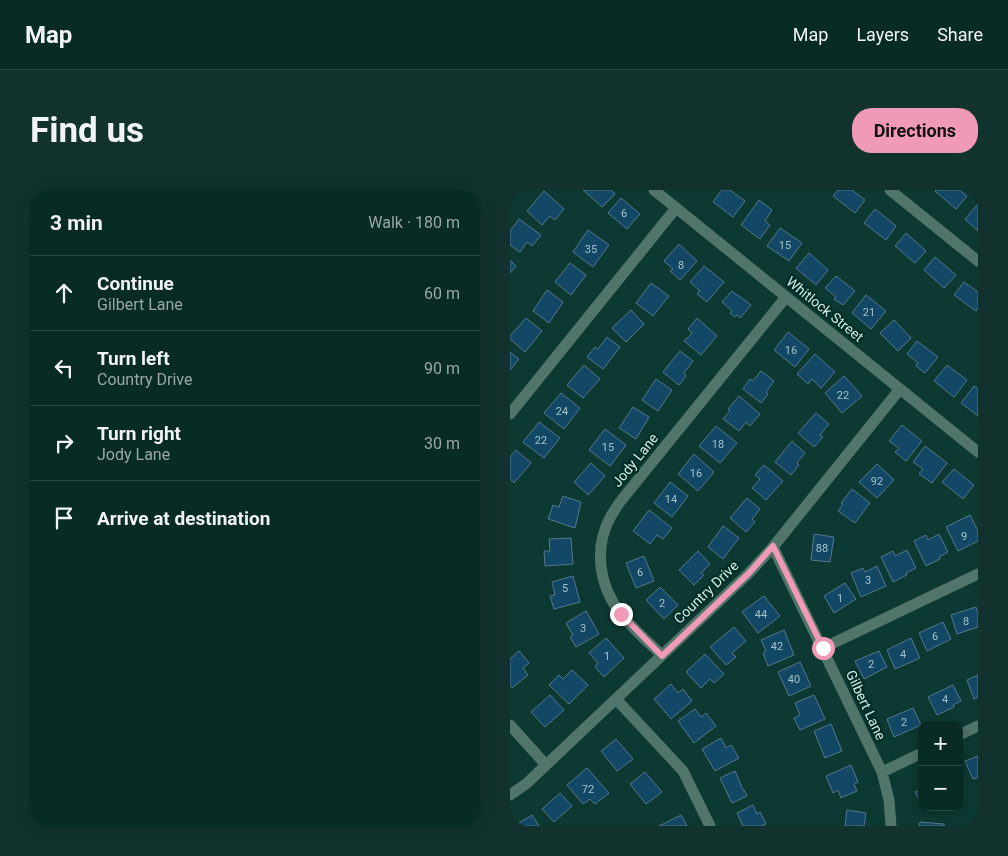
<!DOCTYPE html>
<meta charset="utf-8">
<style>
:root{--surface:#092b25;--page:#12332d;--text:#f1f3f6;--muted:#99a7a7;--line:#294742;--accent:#f09ab7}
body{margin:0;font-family:Roboto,sans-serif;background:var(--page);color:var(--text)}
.controls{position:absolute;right:15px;bottom:15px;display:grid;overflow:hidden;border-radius:10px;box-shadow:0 2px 12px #0003}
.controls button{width:45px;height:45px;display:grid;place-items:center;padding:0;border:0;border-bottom:1px solid var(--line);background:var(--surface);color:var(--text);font:25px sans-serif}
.stop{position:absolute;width:15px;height:15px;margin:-11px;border:4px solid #f09ab7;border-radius:50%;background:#fff}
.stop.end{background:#f09ab7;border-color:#fff;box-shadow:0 1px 5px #0008}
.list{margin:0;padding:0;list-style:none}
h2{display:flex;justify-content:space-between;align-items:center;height:65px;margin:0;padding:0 20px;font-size:21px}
h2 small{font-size:16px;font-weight:400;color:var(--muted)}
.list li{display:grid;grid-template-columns:32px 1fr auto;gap:15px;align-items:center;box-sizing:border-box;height:75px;padding:0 20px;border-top:1px solid var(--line)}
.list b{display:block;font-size:19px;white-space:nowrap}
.list p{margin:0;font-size:16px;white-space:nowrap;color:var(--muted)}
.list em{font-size:16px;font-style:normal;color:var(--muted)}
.icon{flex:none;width:28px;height:28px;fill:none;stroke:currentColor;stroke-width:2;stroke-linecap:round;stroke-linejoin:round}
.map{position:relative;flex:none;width:468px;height:636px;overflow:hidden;border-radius:20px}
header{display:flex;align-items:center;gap:30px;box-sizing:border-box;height:70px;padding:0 25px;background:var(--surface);border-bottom:1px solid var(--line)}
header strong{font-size:24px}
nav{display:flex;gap:28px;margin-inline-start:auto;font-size:18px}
.intro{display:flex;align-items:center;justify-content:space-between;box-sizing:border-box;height:120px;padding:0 30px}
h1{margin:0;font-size:35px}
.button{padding:12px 22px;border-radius:20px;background:var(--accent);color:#111;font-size:18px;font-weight:700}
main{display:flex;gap:30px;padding:0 30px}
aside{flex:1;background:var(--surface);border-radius:20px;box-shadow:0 2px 12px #0003}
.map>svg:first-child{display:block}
.building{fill:#124866;stroke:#56778c}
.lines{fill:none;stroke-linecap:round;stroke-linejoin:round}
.street{stroke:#51746b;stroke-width:11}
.route{stroke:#f09ab7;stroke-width:6}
.labels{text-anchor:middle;stroke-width:4.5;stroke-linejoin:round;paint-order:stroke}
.number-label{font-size:11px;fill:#a4c2c5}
.street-label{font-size:14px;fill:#d5ebe5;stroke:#002f27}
</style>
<header>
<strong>Map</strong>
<nav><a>Map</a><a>Layers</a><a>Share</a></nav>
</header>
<div class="intro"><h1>Find us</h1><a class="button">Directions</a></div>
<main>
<aside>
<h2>3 min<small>Walk · 180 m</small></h2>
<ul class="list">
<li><svg class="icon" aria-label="ahead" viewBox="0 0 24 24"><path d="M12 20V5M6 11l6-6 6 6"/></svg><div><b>Continue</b><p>Gilbert Lane</p></div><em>60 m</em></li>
<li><svg class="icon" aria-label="left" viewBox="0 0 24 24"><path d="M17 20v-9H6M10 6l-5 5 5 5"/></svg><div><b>Turn left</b><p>Country Drive</p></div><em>90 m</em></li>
<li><svg class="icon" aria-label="right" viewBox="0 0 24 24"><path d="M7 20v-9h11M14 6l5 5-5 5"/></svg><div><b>Turn right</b><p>Jody Lane</p></div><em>30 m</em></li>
<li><svg class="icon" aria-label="arrive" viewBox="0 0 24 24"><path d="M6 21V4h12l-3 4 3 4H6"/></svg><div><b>Arrive at destination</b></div></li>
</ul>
</aside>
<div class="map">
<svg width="468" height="636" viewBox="0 0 468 636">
<rect width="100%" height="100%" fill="#0c3931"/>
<path class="building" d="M 73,0 L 101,0 L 105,4 L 92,17 Z
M 212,0 L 220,0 L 235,11 L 223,27 L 203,12 Z
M 328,0 L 342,0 L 355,10 L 345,23 L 323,6 Z
M 426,0 L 449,0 L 457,6 L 446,19 L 425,1 Z
M 34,1 L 54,19 L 45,30 L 40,26 L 32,35 L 17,21 Z
M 111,8 L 130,24 L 117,39 L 98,23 Z
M 249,10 L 262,20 L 255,31 L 260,35 L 250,49 L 231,35 Z
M 467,15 L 468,16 L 468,41 L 455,29 Z
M 365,19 L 386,36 L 376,50 L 354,33 Z
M 9,29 L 31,45 L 22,56 L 17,52 L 10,62 L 0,55 L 0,41 Z
M 270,38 L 292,53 L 279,71 L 257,56 Z
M 78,40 L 99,55 L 83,77 L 63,62 Z
M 396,43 L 416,61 L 405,73 L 385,56 Z
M 169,54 L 187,71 L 170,90 L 160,81 L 163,79 L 154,71 Z
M 299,63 L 318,80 L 306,95 L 286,78 Z
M 425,67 L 446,85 L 434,98 L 414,80 Z
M 0,70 L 6,76 L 0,83 Z
M 60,73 L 76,85 L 61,105 L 45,92 Z
M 194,76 L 214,92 L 197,112 L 187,104 L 190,101 L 180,92 Z
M 326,86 L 345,101 L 333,115 L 324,109 L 326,107 L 315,98 Z
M 454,92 L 468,102 L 468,118 L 466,121 L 444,105 Z
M 141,93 L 159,106 L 143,126 L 126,113 Z
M 37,100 L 53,112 L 39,133 L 23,121 Z
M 222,101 L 241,115 L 230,128 L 227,125 L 225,127 L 220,123 L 222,121 L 212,112 Z
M 356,105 L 376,121 L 361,139 L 342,123 Z
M 121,120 L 134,134 L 116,152 L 102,138 Z
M 16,128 L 32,141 L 15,162 L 0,149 L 0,146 Z
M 187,128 L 207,146 L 191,165 L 174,151 L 182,143 L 178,139 Z
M 384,130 L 401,148 L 388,161 L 370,143 Z
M 278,142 L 299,159 L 285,177 L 264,160 Z
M 97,147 L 110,157 L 93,179 L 77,167 L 85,157 L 88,159 Z
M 407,151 L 428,167 L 415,183 L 406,176 L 408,173 L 397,164 Z
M 170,161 L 183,171 L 174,183 L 176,186 L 169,195 L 153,182 Z
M 0,162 L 9,169 L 0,180 Z
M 305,164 L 325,182 L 311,198 L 302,189 L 298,194 L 287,184 Z
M 74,175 L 90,189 L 73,208 L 57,195 Z
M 437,175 L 457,190 L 444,207 L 424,191 Z
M 251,181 L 264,191 L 256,202 L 258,204 L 251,213 L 233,199 L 240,189 L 243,191 Z
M 334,186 L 352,206 L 332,223 L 315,203 Z
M 146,189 L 162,200 L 148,221 L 132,210 Z
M 464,196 L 468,199 L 468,226 L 451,213 Z
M 51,203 L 70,218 L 54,239 L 34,223 Z
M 229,206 L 250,224 L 240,236 L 236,232 L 229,241 L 213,229 L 220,221 L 218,219 Z
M 123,217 L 139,227 L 126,249 L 109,238 Z
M 306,223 L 319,234 L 310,245 L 313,247 L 304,257 L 288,243 Z
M 29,232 L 50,248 L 34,268 L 13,252 Z
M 392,235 L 412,251 L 396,271 L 385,262 L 389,258 L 379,251 Z
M 206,236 L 227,253 L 210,273 L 189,256 Z
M 95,239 L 116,255 L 100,276 L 79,260 Z
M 282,251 L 295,263 L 287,273 L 289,275 L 281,285 L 265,272 Z
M 415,256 L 437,273 L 422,293 L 409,284 L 413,279 L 403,272 Z
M 6,260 L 21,273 L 4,293 L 0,289 L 0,267 Z
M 184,264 L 204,282 L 188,301 L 168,284 Z
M 81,273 L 95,286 L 78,305 L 64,292 Z
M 367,274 L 384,290 L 367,308 L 349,292 Z
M 254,275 L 273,291 L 256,310 L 242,298 L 250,289 L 245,285 Z
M 444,279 L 464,295 L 453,309 L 432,292 Z
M 160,292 L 178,306 L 162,327 L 144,313 Z
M 342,299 L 360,313 L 345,333 L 328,321 L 333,314 L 331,313 Z
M 53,306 L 71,312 L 65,338 L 38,329 L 43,315 L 49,317 Z
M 237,308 L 250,319 L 242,329 L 245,332 L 236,342 L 220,328 Z
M 139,320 L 162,338 L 153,349 L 147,345 L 140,354 L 123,341 Z
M 460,325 L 468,341 L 468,351 L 448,361 L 436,337 Z
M 213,336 L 229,348 L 213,369 L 198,357 Z
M 304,344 L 324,347 L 320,372 L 301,370 Z
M 429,344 L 438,362 L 429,367 L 430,369 L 416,376 L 404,351 L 416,345 L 418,350 Z
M 61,348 L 63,374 L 35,376 L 34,361 L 40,361 L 39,349 Z
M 397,360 L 406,378 L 396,383 L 397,385 L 383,392 L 371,367 L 383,361 L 385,366 Z
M 188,361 L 200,374 L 191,383 L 194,385 L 184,395 L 169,380 Z
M 134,366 L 144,391 L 126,398 L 116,373 Z
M 367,376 L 376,396 L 351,407 L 341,383 L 353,378 L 355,382 Z
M 63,386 L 70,412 L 44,419 L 40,406 L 45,405 L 42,392 Z
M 335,393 L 346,409 L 324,423 L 314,406 Z
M 150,397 L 168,415 L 154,429 L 136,410 Z
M 254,406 L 270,426 L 248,443 L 232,422 Z
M 466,417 L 468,423 L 468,437 L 447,444 L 441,425 Z
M 76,421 L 89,444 L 66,457 L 60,447 L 63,445 L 56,433 Z
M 433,432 L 441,449 L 417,461 L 409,443 Z
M 224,437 L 236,451 L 222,463 L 226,467 L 216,475 L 200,457 Z
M 274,440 L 284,465 L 258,476 L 253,463 L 256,461 L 251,450 Z
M 96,448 L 114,468 L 94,487 L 85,477 L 88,473 L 79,463 Z
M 401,448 L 410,468 L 385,479 L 377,460 Z
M 9,461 L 19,473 L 13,478 L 18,485 L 2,498 L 0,495 L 0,469 Z
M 369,461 L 377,477 L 354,489 L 345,471 Z
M 195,464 L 214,484 L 204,493 L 200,489 L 191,498 L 176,482 Z
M 290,472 L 301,496 L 279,506 L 268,482 Z
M 62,480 L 78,495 L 59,514 L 39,495 L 49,485 L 53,489 Z
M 468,485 L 468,507 L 464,509 L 457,490 Z
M 161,494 L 168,503 L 173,499 L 182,511 L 161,529 L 144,509 Z
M 443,495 L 451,511 L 443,515 L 444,517 L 427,525 L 418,507 Z
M 40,505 L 54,520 L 35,537 L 21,522 Z
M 304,505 L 315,529 L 290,540 L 284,528 L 290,525 L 285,513 Z
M 403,518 L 411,535 L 384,547 L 377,529 Z
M 185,519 L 191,527 L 196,523 L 206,536 L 184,553 L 168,531 Z
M 321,534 L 332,561 L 315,568 L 304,541 Z
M 211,548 L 216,558 L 221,555 L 229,568 L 205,581 L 192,559 Z
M 106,549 L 123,569 L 107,581 L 91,561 Z
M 468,566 L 468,587 L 463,589 L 455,571 Z
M 341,575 L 348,592 L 344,594 L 347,601 L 331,608 L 328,600 L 323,603 L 316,586 Z
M 77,578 L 99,603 L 85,614 L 80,609 L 73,614 L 57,595 Z
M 225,581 L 233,600 L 234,600 L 237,606 L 222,613 L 210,588 Z
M 135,582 L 152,602 L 136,614 L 120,594 Z
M 412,598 L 412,616 L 405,602 Z
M 50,603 L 62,616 L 44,632 L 32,619 Z
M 243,615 L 247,624 L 250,622 L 256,634 L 251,636 L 233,636 L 227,623 Z
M 337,620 L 356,623 L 354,636 L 335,636 Z
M 22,625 L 29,636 L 4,636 Z
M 171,625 L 177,636 L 149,636 Z
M 410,632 L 434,634 L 434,636 L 409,636 Z"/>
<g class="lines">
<path class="street" d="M 144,0 L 468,262
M 380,0 L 468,71
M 0,224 L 166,18
M 263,357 L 372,582 L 379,610 L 381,636
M 313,458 L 468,384
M 152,465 C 138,452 123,439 111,424 C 89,396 83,358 101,326 C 105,319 109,313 114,307 L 276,107
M 106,509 L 173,581 L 200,636
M 0,535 L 36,575
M 449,545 L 468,536
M 372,582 L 412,563
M 0,605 L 16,594 L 239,383 L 263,357 L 390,199"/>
</g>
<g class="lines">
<path class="route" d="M 111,424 L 152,466 L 239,383 L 263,356 L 313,458"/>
</g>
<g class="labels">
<g class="number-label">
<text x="114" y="27">6</text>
<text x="275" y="59">15</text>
<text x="81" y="63">35</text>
<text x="171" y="79">8</text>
<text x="359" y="126">21</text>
<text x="281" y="164">16</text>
<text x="333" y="209">22</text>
<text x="52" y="225">24</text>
<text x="31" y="254">22</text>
<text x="208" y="258">18</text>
<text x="98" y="261">15</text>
<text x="186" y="287">16</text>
<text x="367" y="295">92</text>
<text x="161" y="313">14</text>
<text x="454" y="350">9</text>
<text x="312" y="362">88</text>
<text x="130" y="386">6</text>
<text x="358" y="394">3</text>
<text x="55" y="402">5</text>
<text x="330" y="412">1</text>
<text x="152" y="417">2</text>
<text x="251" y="428">44</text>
<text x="456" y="435">8</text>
<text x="73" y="442">3</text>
<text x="425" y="450">6</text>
<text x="267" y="460">42</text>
<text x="393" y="468">4</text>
<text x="97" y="470">1</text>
<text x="361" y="478">2</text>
<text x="284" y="493">40</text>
<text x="435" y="513">4</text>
<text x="394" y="536">2</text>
<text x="78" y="603">72</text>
</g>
<g class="street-label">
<text transform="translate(315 119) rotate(39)" y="5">Whitlock Street</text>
<text transform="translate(125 270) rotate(-51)" y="5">Jody Lane</text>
<text transform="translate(196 402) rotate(-44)" y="5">Country Drive</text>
<text transform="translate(356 515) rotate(65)" y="5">Gilbert Lane</text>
</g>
</g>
</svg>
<div class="controls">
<button>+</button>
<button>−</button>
</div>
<div class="stop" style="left:313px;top:458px"></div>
<div class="stop end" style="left:111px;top:424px"></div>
</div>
</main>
